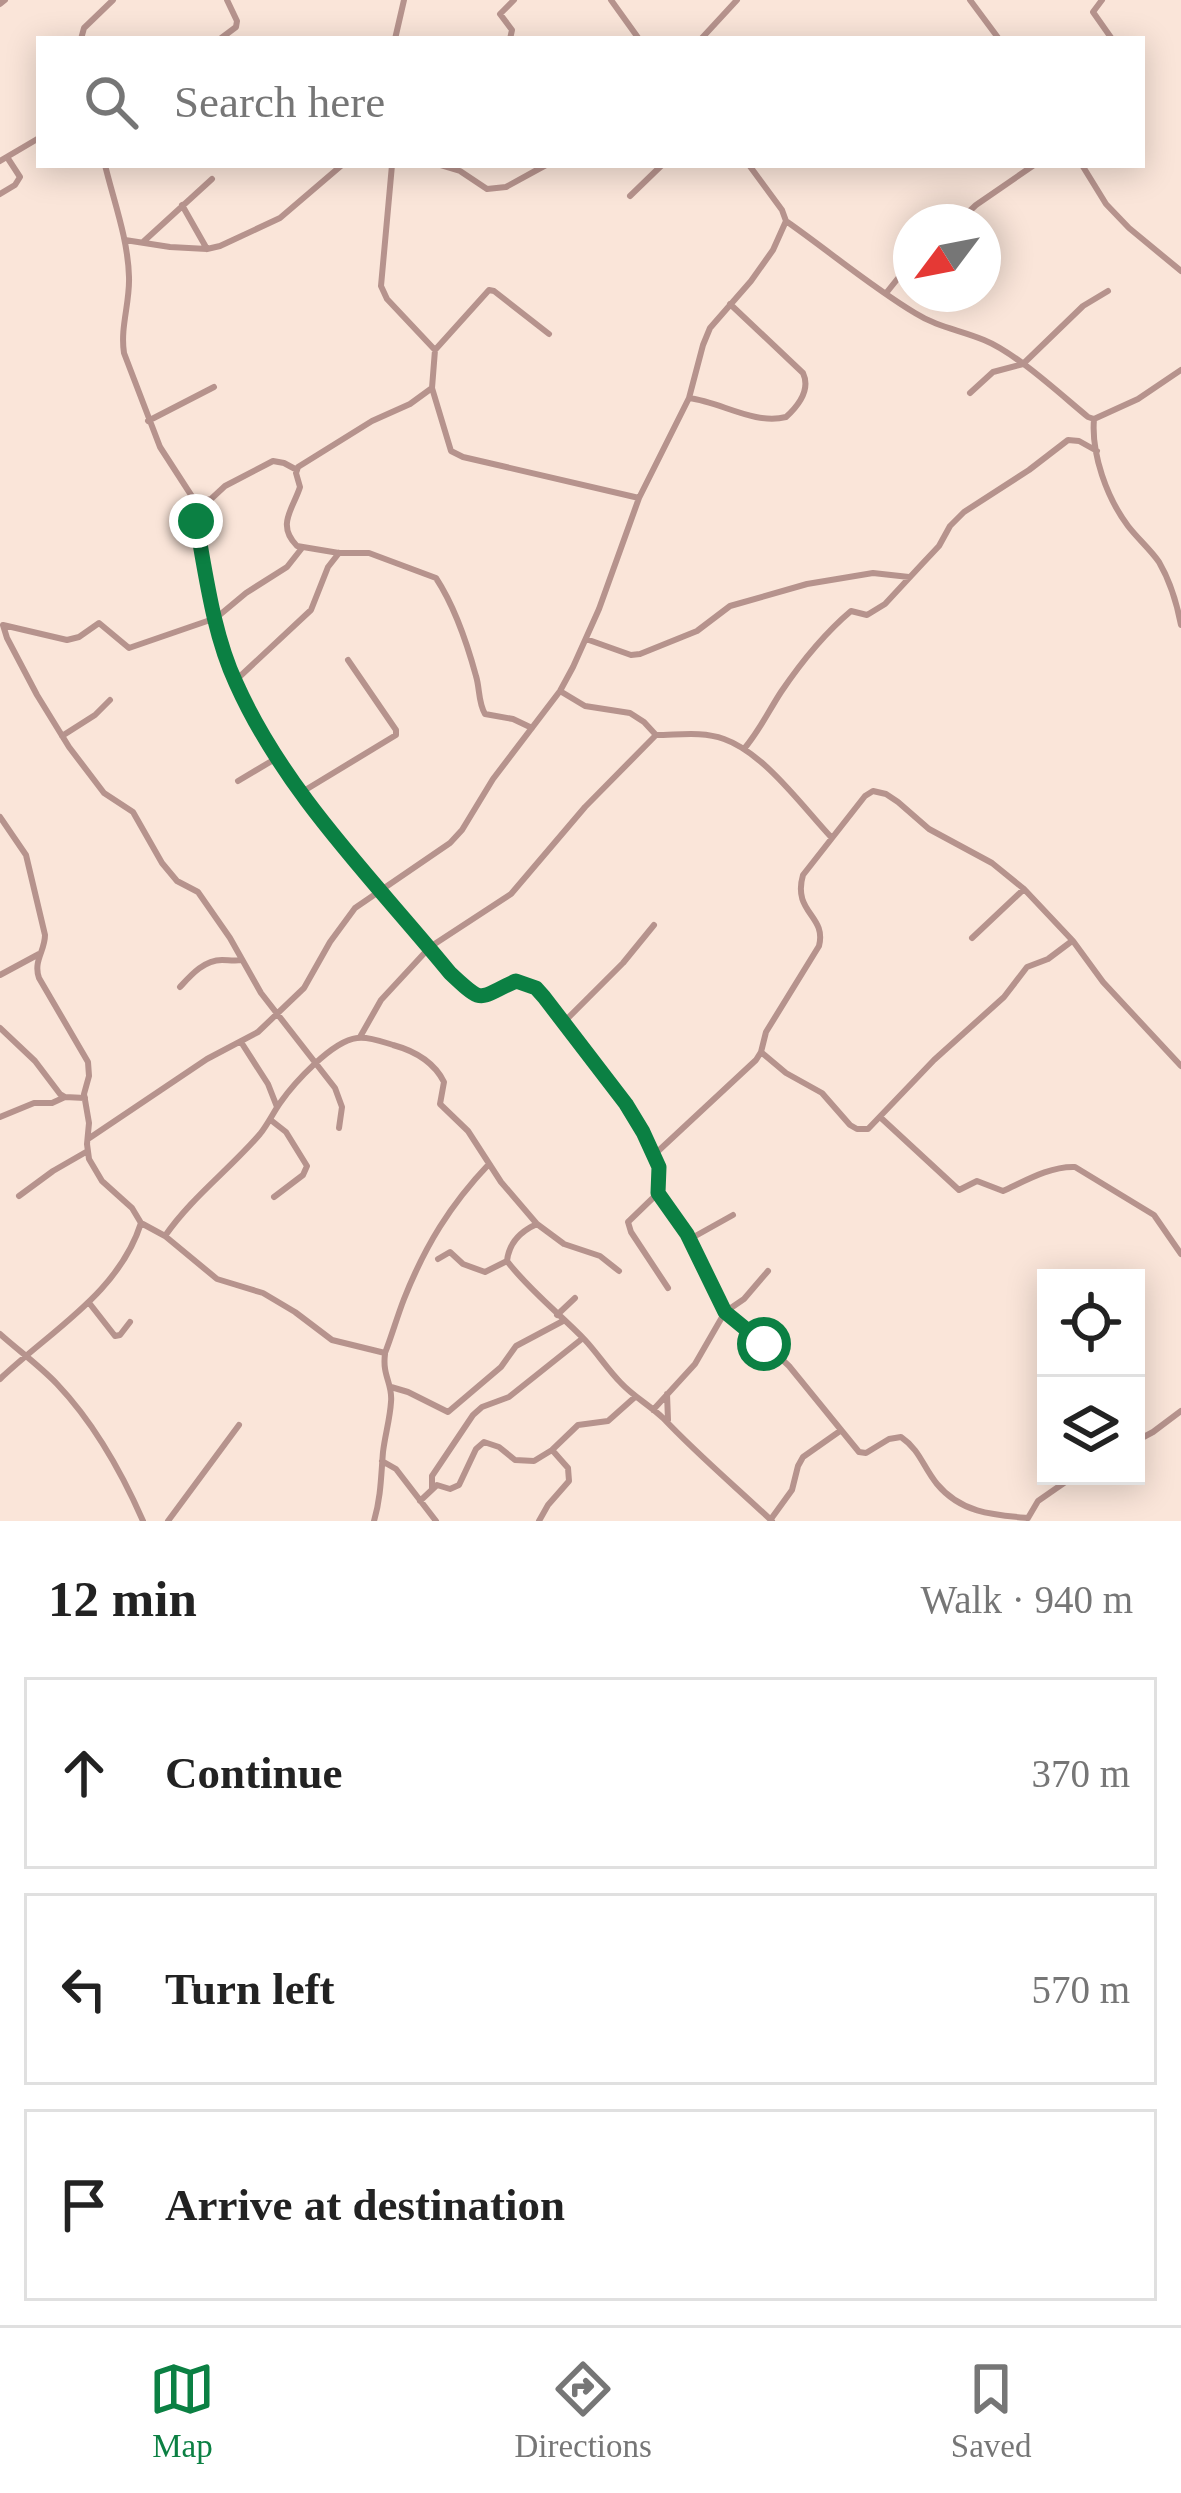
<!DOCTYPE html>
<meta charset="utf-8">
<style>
:root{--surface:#fff;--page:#f6f6f6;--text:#222;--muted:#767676;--line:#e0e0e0;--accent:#0b8043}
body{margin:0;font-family:Georgia,serif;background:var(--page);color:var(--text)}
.controls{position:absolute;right:36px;bottom:36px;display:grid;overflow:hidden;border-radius:0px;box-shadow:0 6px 30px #0003}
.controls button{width:108px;height:108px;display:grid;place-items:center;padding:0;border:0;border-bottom:3px solid var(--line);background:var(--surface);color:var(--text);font:60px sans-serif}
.compass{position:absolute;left:893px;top:204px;width:108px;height:108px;border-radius:50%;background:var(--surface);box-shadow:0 6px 30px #0003;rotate:238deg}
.stop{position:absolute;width:36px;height:36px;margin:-27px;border:9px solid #0b8043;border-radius:50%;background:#fff}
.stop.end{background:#0b8043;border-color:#fff;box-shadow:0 3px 12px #0008}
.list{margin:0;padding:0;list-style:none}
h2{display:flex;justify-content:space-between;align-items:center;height:156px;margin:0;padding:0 48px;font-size:51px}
h2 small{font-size:39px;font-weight:400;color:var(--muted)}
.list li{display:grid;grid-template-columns:78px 1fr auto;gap:36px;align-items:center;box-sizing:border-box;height:192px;margin:0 24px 24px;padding:0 24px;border:3px solid var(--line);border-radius:0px}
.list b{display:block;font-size:45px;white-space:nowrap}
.list em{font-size:39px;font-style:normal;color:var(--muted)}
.icon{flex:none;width:66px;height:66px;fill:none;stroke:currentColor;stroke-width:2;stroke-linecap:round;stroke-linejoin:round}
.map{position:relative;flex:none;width:1181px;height:1521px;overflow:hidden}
.search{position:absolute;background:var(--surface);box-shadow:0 6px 30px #0003;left:36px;right:36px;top:36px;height:132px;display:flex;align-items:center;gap:30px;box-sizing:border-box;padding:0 42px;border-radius:0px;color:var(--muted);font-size:45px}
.sheet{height:804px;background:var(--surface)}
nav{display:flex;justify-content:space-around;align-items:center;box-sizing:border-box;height:168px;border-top:3px solid var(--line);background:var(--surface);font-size:33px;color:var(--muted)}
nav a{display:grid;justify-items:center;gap:6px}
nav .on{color:var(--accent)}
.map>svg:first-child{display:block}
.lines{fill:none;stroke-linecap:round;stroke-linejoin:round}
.minor{stroke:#b6938d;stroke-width:6}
.route{stroke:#0b8043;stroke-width:15}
</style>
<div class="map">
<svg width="1181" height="1521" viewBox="0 0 1181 1521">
<rect width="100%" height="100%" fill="#fae5d9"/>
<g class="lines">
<path class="minor" d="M 611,0 L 639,39
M 970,0 L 999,39
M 1102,0 L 1093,12 L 1112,39
M 0,4 L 5,0
M 81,39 L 84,28 L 113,0
M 220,39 L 236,27 L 237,21 L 227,0
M 395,39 L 404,0
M 510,39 L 512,30 L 500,14 L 514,0
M 701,39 L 737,0
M 0,161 L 39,138
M 105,165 C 114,202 128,239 129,277 C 130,303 120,327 124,353 L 160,447 L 193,498 L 201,553 L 216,618 L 229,667 L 255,722 L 275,759 L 301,793 L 450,972 L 468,990 L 481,997 L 493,995 L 516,981 L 526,983 L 544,997 L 626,1104 L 643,1132 L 659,1167 L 658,1193 L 687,1234 L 725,1312 L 754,1333 L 789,1366 L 859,1452 L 866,1453 L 889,1439 L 901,1437 C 920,1450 923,1467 937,1484 C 961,1513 993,1515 1028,1518
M 392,165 L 381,286 L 387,299 L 435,350 L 432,388 L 451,451 L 463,457 L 639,498
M 440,165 L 460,171 L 487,189 L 506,187 L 546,165
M 749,165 L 782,210 L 786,221 C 829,251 870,286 915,313 C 937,327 960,330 984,340 C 1016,353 1060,394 1088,417 L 1094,419 L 1138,399 L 1181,370
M 1082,165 L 1106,204 L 1129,228 L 1181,271
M 0,194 L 15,185 L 20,177 L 7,157
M 630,196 L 662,165
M 182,205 L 207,249
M 958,222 L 976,205 L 1034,165
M 125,240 L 170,247 L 207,249 L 220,246 L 280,218 L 342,165
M 143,242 L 212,179
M 887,292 L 911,262
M 435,350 L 489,290 L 494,291 L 549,334
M 432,388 L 410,404 L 372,421 L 298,467 L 296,473 L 300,487 C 293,509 276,525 297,546 L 339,553 L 369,553 L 436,578 C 455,607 467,643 476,676 C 480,689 478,702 485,714 L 513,719 L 532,728
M 970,393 L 993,372 L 1023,364 L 1083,306 L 1108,291
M 689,398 C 721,402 754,425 786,417 C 798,406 811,390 803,373 L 730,304
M 1094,419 C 1091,454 1107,498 1128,526 C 1138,539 1150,549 1159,562 C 1170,581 1177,604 1181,625
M 148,421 L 214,387
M 195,503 L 211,499 L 225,486 L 273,461 L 284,463 L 297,470
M 3,625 L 7,638 L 37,695 L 69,747 L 104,793 L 133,812 L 162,863 L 177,881 L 198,892 L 230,938 L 261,993 L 335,1088 L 342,1107 L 339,1128
M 3,625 L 67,640 L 79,637 L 99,623 L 129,648 L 216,618 L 246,593 L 287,567 L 302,548
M 586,639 L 631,655 L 640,654 L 697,631 L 730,606 L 807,584 L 873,573 L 909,577
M 235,681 L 311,610 L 328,567 L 339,553
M 560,691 L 585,706 L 630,713 L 644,722 L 656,735 C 679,735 702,731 724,739 C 764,753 802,806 831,837
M 62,736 L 95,715 L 110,700
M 744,749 C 760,730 768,712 781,692 C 800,664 825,633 851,611 L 867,615 L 885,604 L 923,563 L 939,546 L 950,526 L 964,512 L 1029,470 L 1068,440 L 1079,441 L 1097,451
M 238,781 L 275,759
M 302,792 L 396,735 L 396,730 L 348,660
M 0,817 L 26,855 L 45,935 C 45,951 33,961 39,978 L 88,1062 L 89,1076 L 84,1094 L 89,1123 L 87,1144 L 89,1159 L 102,1181 L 132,1208 L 141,1223 L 165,1236 L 217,1279 L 263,1293 L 295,1312 L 332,1340 L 385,1353 C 392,1335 397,1317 404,1299 C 425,1246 450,1205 489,1164
M 972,938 L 1024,889
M 0,975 L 39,954
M 180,987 C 191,975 204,960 222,960 C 228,960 235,961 242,960
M 564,1022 L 623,963 L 654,925
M 0,1028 L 35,1061 L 60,1094 L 65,1097 L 85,1098
M 360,1037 L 381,1000 L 430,947 L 511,894 L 585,807 L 656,735
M 241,1042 L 268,1084 L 277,1107
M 761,1052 L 786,1073 L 822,1093 L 850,1125 L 857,1129 L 868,1129 L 934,1060 L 1004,997 L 1027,967 L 1048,959 L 1072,941
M 0,1117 L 34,1103 L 52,1103 L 65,1097
M 880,1117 L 959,1190 L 977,1181 L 1003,1191 C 1025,1181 1050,1166 1075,1167 L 1154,1215 L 1181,1254
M 272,1121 L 286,1132 L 307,1166 L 303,1175 L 274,1197
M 88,1139 L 207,1059 L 258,1032 L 304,988 L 330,942 L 355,908 L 450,843 L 462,830 L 493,779 L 560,691 L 573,667 L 599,609 L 639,498 L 689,398 L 703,345 L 710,328 L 751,281 L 773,250 L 786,221
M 655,1154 L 756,1060 L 761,1052 L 766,1032 L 819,946 C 827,915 792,913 803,875 L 865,796 L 873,791 L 886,794 L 898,802 L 929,829 L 992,863 L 1024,889 L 1073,941 L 1103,982 L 1181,1066
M 658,1193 L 628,1222 L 631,1232 L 668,1288
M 19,1196 L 53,1171 L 86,1152
M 537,1224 C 521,1231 509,1243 507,1261 C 529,1290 560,1314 585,1340 C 598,1354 608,1370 621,1383 C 634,1397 651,1406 664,1419 C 698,1455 736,1487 772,1521
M 165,1236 C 191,1198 230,1169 260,1134 C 268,1124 273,1113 280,1103 C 294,1083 332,1041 357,1038 C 368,1036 383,1042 393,1045 C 415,1051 434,1062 444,1082 L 440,1104 L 468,1131 L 501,1182 L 537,1224 L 564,1244 L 600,1256 L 619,1271
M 690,1239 L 733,1215
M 438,1259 L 450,1252 L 463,1264 L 485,1272 L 507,1261
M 90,1304 L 115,1336 L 120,1335 L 130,1322
M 557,1315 L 575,1298
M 0,1334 C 19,1351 40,1366 57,1384 C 94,1423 122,1473 143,1521
M 0,1379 C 50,1331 119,1293 141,1223
M 391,1387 L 408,1392 L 448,1412 L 501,1367 L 516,1346 L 563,1321
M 667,1394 L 668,1420
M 653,1410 L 695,1364 L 725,1312 L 744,1299 L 768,1271
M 1136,1441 L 1153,1432 L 1181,1411
M 382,1461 L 396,1469 L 436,1521
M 432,1488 L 432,1476 L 473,1415 L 482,1407 L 509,1397 L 583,1338
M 420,1501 L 437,1485 L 450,1489 L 459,1485 L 476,1449 L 484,1442 L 499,1447 L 515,1460 L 534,1461 L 552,1450 L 578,1425 L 608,1421 L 635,1397
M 1028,1518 L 1038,1501 L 1074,1476
M 771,1519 L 792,1490 L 798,1466 L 803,1457 L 840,1431
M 168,1521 L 239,1425
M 374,1521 C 381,1497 381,1476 383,1452 C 385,1435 390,1419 391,1402 C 393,1384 382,1376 385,1354
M 539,1521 L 548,1505 L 569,1481 L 568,1468 L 553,1451"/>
</g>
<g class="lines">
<path class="route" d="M 196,521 C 206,575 213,633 236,683 C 285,793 374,880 450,973 C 485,1006 477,998 516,981 L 536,988 L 544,997 L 626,1104 L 643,1132 L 659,1167 L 658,1193 L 687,1234 L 725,1312 L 764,1344"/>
</g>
</svg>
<div class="controls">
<button><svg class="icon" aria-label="locate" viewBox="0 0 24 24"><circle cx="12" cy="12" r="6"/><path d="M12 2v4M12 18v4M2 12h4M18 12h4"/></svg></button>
<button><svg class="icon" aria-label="layers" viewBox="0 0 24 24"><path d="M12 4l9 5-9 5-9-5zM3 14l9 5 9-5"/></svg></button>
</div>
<svg class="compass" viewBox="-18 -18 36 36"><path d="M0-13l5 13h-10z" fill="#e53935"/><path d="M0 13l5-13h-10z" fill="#767676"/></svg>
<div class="stop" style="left:764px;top:1344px"></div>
<div class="stop end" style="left:196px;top:521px"></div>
<div class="search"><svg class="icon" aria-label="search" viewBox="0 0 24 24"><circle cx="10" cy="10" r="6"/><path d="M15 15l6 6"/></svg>Search here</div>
</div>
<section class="sheet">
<h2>12 min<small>Walk · 940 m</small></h2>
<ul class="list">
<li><svg class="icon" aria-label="ahead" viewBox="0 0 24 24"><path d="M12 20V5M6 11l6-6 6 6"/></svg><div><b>Continue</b></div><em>370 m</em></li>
<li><svg class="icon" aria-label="left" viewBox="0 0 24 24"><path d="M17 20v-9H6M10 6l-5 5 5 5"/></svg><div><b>Turn left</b></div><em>570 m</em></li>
<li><svg class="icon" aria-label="arrive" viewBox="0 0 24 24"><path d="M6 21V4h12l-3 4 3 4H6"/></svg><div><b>Arrive at destination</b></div></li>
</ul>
</section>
<nav>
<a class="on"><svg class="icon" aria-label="map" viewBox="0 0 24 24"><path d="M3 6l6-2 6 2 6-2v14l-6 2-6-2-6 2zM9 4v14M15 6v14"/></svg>Map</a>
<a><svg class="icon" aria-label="directions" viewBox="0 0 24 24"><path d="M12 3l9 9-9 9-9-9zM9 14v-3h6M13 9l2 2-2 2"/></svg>Directions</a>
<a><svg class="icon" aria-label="saved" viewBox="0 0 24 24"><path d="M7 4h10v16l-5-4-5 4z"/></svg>Saved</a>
</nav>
